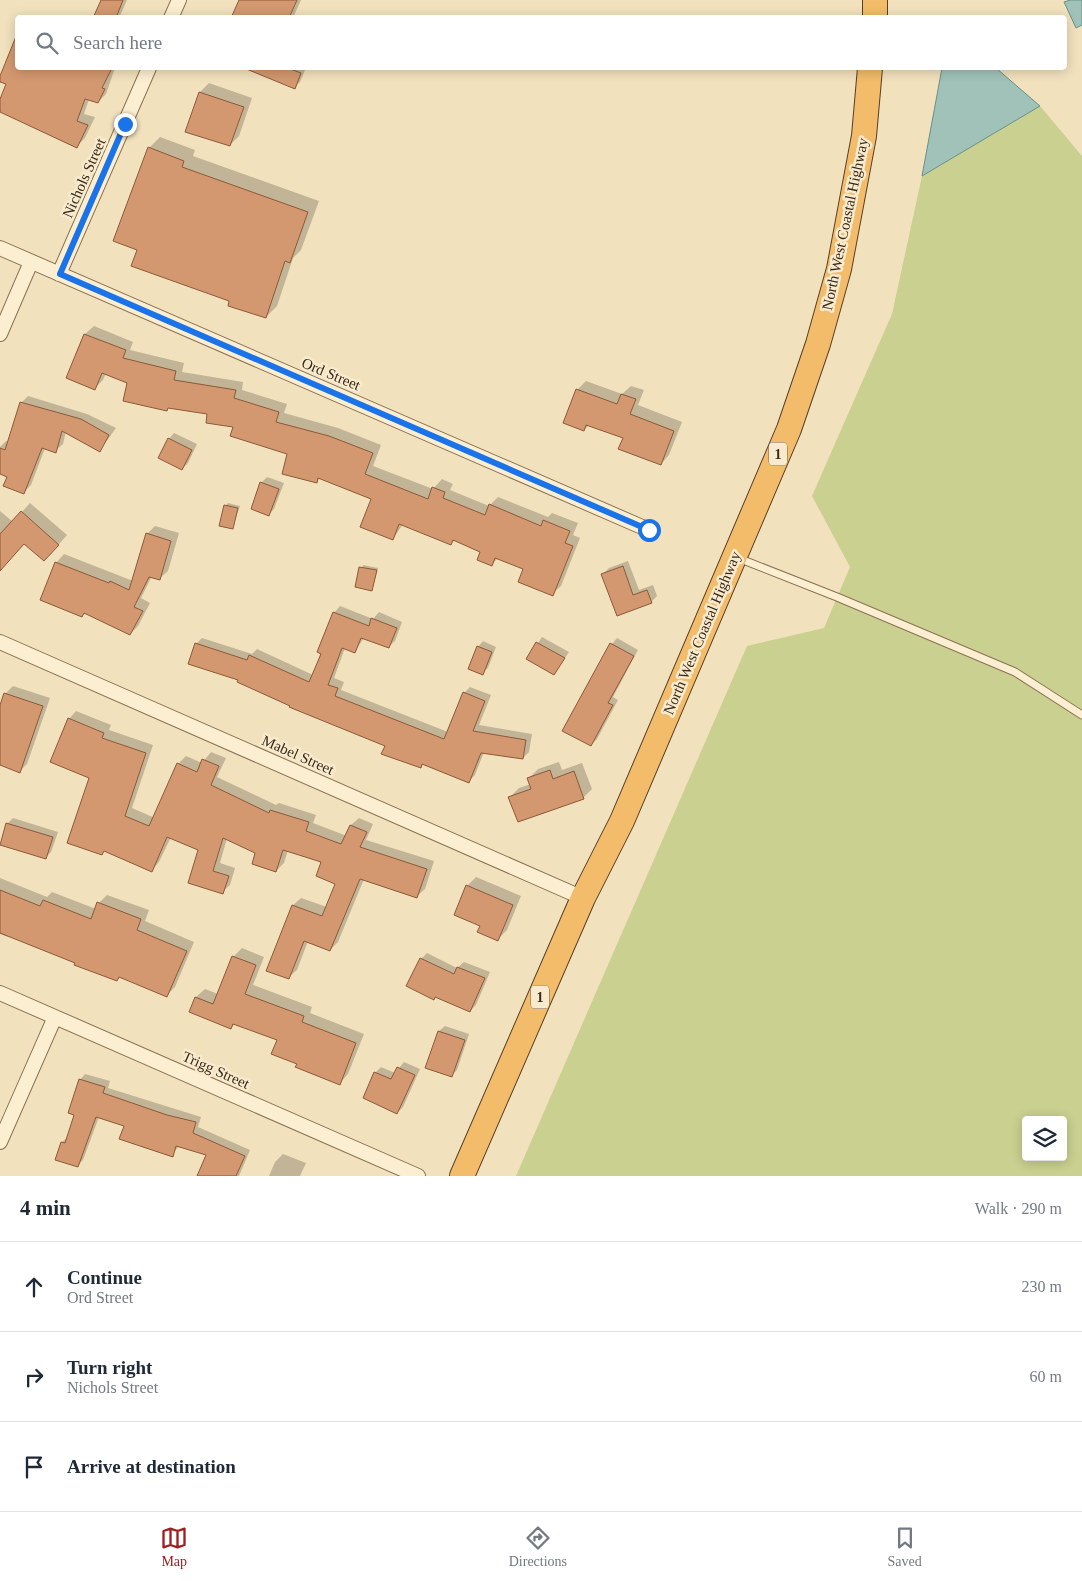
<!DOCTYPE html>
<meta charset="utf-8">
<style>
:root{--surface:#fff;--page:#f2f2f3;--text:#1f2937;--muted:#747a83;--line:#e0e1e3;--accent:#9f1f21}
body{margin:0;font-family:"Times New Roman",serif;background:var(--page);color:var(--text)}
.controls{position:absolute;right:15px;bottom:15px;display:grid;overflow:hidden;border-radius:5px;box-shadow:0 2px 12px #0003}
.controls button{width:45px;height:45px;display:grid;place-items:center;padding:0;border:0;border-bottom:1px solid var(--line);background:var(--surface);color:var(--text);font:25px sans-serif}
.stop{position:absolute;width:15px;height:15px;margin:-11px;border:4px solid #1a73e8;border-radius:50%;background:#fff}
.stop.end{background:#1a73e8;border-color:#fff;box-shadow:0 1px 5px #0008}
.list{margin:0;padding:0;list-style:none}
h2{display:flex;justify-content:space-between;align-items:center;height:65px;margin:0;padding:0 20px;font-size:21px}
h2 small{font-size:16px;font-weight:400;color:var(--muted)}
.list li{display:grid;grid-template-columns:32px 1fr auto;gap:15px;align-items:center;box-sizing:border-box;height:90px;padding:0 20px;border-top:1px solid var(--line)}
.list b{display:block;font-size:19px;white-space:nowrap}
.list p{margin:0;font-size:16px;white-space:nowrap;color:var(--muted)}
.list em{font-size:16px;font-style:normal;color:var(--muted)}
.icon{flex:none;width:28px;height:28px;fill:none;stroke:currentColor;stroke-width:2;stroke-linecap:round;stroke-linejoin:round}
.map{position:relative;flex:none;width:1082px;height:1176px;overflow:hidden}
.search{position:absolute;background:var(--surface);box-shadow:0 2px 12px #0003;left:15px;right:15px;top:15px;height:55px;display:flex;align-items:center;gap:12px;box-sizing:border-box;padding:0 18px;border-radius:5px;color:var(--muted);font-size:19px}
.sheet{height:335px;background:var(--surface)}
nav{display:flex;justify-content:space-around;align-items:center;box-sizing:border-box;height:70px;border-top:1px solid var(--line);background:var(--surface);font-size:14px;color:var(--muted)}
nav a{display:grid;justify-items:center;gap:2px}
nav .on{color:var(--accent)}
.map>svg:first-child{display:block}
.green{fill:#c9d090;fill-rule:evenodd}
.water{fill:#a1c2b8;stroke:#679186}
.shadow{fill:#0003}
.building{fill:#d3986f;stroke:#8c5938}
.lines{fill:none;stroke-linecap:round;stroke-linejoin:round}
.service-casing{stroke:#8b7154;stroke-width:9}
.minor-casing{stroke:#8b7154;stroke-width:16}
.trunk-casing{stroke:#583f29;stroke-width:26}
.service{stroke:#fceed0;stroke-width:7}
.minor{stroke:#fceed0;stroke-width:14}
.trunk{stroke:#f2bc6a;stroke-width:24}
.route{stroke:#1a73e8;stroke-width:6}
.labels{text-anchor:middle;stroke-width:5;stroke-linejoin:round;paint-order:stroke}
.shield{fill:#f8ebcd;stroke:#726350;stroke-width:1}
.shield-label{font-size:14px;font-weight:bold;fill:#39291a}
.street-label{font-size:15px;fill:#39291a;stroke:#f8ebcd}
</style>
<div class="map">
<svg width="1082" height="1176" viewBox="0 0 1082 1176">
<rect width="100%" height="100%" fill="#f2e1bd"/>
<path class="green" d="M 1040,106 L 1082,156 L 1082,1176 L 516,1176 L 747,646 L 824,628 L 850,567 L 812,496 L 892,314 L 922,176 ZM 1026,1120 L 1063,1120 L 1063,1157 L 1026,1157 Z"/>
<path class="water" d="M 1070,0 L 1082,0 L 1082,25 L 1076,28 L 1064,2 Z
M 942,68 L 996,68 L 1040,106 L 922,176 Z"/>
<path class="shadow" d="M 103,0 L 127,0 L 120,16 L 123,18 L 94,18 Z
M 240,0 L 301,0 L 293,18 L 233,18 Z
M 18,46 L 18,68 L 115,68 L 106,94 L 98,102 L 89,99 L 84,114 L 95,117 L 85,138 L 77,146 L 0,110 L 0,102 L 8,84 L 0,79 L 11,53 Z
M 258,68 L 306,68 L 300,82 L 294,87 L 256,72 Z
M 209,83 L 252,98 L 239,136 L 230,145 L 200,92 Z
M 160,137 L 195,150 L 193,156 L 319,201 L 301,250 L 293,258 L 277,306 L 266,317 L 231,301 L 139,249 L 149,148 Z
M 94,326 L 133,342 L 130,350 L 184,363 L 182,372 L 243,382 L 242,390 L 287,404 L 284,413 L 338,428 L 381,445 L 373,466 L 433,489 L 442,479 L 453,484 L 450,490 L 489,506 L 498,497 L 548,517 L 552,513 L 578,523 L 573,535 L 580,538 L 561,586 L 552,594 L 525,568 L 498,558 L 491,565 L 482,551 L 455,540 L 451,544 L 403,524 L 393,539 L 373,498 L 320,478 L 316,482 L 288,453 L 208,413 L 169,407 L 166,410 L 129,382 L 106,373 L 103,380 L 95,388 L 68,377 L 85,334 Z
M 586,381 L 622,394 L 631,386 L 644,390 L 638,405 L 682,422 L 669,455 L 661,464 L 624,438 L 589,425 L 584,430 L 577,390 Z
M 28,396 L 87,414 L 116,428 L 100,450 L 66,431 L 63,444 L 55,451 L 45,448 L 31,485 L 24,492 L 8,476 L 0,473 L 0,447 L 6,441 L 9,442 L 21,403 Z
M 174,433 L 197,444 L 188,463 L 182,469 L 169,439 Z
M 267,477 L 284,483 L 274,509 L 269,514 L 261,483 Z
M 30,503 L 67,535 L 53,551 L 25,542 L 0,569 L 0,511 L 13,522 Z
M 228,503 L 240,506 L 232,528 L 225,506 Z
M 155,526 L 179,533 L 168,571 L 159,579 L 152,576 L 141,598 L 150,603 L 138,626 L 130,634 L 86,612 L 82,616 L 56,563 L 64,554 L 133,581 L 147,534 Z
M 628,561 L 639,590 L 653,585 L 657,596 L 651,602 L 618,614 L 603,574 L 609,568 Z
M 363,565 L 378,568 L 372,589 L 356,586 Z
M 340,606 L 373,619 L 379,612 L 402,622 L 395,641 L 388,647 L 364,638 L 355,651 L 345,648 L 334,678 L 344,682 L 341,690 L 448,732 L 464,693 L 470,687 L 491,695 L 479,725 L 532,734 L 529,752 L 523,758 L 484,752 L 475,775 L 469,781 L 424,764 L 420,767 L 386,745 L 292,705 L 240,679 L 196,644 L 202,638 L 252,654 L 257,649 L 313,675 L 334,613 Z
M 542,637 L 569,652 L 554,674 L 528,658 Z
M 617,638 L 638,650 L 613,697 L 618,700 L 597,739 L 591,745 L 612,644 Z
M 483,641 L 496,647 L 488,668 L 482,673 L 478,647 Z
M 13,686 L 50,698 L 27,764 L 19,772 L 0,763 L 0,708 L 5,694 Z
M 76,711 L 111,725 L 109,730 L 153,745 L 132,808 L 155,818 L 178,764 L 186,756 L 202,763 L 211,752 L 226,758 L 217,777 L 276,805 L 279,803 L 316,815 L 313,823 L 347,836 L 351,825 L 359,818 L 373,824 L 366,840 L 434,861 L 425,889 L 417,896 L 364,879 L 338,942 L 330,950 L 308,941 L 297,970 L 289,977 L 268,970 L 293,905 L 301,898 L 327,907 L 337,883 L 323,862 L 288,850 L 284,863 L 276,871 L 257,853 L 227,838 L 220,863 L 235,868 L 230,885 L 222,892 L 199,849 L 171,837 L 159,862 L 152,870 L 105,850 L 102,853 L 91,777 L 69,719 Z
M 559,762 L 562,770 L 582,763 L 592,789 L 583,798 L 510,797 L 519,788 L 531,784 L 529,778 L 538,769 Z
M 13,818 L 58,832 L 51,852 L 46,857 L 7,824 Z
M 476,877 L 521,896 L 507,930 L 498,939 L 482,925 L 467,886 Z
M 0,878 L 47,897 L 52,892 L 96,909 L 99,903 L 107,895 L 149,910 L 145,921 L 194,942 L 175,987 L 167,995 L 121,976 L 117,980 L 10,935 L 8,937 L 0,934 Z
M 242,948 L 264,957 L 253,985 L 312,1007 L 310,1013 L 364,1034 L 348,1074 L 340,1083 L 298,1063 L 278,1040 L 235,1023 L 231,1028 L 196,997 L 205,989 L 218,994 L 233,957 Z
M 427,953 L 457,968 L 464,962 L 490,972 L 476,1005 L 470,1011 L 421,959 Z
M 445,1026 L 469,1034 L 457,1070 L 451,1076 L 427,1067 L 439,1031 Z
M 404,1062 L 420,1069 L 403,1107 L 397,1113 L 375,1073 L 381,1067 L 395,1073 Z
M 85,1074 L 110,1081 L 108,1088 L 201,1117 L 198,1127 L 250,1150 L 239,1176 L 198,1176 L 208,1154 L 179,1146 L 172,1155 L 126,1126 L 99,1117 L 83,1160 L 77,1166 L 62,1142 L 68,1137 L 75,1114 L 80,1080 Z
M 283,1154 L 306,1163 L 300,1176 L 269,1176 L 275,1162 Z"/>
<path class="building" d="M 101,0 L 123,0 L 116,18 L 93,18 Z
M 239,0 L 297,0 L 289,18 L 231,18 Z
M 17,34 L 18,68 L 112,68 L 102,88 L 105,89 L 98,103 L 85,99 L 77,121 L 88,125 L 77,148 L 0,112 L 0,99 L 6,84 L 0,82 L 0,76 Z
M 244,68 L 288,68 L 301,73 L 295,89 Z
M 199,92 L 244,107 L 230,146 L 185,132 Z
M 148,147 L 184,161 L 182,167 L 308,212 L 290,263 L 285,261 L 266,318 L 228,306 L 229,301 L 131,266 L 137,250 L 113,241 Z
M 84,334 L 126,350 L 123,358 L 176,371 L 174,380 L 236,390 L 234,398 L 279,412 L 276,422 L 329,436 L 373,453 L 365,474 L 428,499 L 432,487 L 445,492 L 443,498 L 485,515 L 489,504 L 541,526 L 543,520 L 570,531 L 565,543 L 573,546 L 553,596 L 518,582 L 523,569 L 495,558 L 492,566 L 477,560 L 480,552 L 453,540 L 451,545 L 399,524 L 393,540 L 360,527 L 371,499 L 318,478 L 317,483 L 282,474 L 287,454 L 230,436 L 233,427 L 206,423 L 207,414 L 168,408 L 167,411 L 123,401 L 127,383 L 102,373 L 95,390 L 66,378 Z
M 576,389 L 617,404 L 621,394 L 636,399 L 630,414 L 674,431 L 661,465 L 618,449 L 623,438 L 586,425 L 584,431 L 563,423 Z
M 20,402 L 81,419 L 109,435 L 100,452 L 62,431 L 56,453 L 42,448 L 24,494 L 3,486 L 7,477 L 0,474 L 0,448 L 5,450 Z
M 168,438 L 192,450 L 182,470 L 158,458 Z
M 260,482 L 279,489 L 269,516 L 251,509 Z
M 224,505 L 238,508 L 233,529 L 219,526 Z
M 21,511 L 59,545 L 44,561 L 24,544 L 0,571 L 0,534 Z
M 146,533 L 171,541 L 160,580 L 149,577 L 134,607 L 143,611 L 130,635 L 84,613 L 82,617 L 40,600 L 55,562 L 109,583 L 110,581 L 129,590 Z
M 623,566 L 633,595 L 647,590 L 652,603 L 617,616 L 601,574 Z
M 359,567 L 377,570 L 372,591 L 355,587 Z
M 333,612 L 369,626 L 371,618 L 397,628 L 389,648 L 361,638 L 355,653 L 342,648 L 328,685 L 338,688 L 335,696 L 444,739 L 463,692 L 485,701 L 473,731 L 526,740 L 523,759 L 481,753 L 469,783 L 422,764 L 421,768 L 381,754 L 385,746 L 289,707 L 290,706 L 237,682 L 238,680 L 188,664 L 195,643 L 247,660 L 249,655 L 309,682 L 321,654 L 317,652 Z
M 536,642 L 565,658 L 554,675 L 526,659 Z
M 610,643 L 634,656 L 608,703 L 613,705 L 591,746 L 562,731 Z
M 477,646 L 492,652 L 483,675 L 468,669 Z
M 4,693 L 43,706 L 20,773 L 0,765 L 0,705 Z
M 68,718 L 104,733 L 102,738 L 146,753 L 125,816 L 149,826 L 177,763 L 197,772 L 202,759 L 219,766 L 211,785 L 269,813 L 270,810 L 309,822 L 306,831 L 341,844 L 350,825 L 367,832 L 360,847 L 427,869 L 417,898 L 360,879 L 330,951 L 304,941 L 289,979 L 266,971 L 292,905 L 322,916 L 335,884 L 316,876 L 321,862 L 283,850 L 276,872 L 252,864 L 255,853 L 223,838 L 213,871 L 229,876 L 223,894 L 188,883 L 198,850 L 167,837 L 152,872 L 104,851 L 102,855 L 67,843 L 89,778 L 50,762 Z
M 550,770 L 553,779 L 574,771 L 584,799 L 518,822 L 508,797 L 531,789 L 527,778 Z
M 6,823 L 53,837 L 46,859 L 0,845 Z
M 466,885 L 513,905 L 498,941 L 477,932 L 480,926 L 454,915 Z
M 0,890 L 40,906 L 43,900 L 91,919 L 97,902 L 141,919 L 137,930 L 187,951 L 167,997 L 119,977 L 117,981 L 74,965 L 75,963 L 0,933 Z
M 232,956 L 256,965 L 245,994 L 304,1016 L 302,1022 L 356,1043 L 340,1085 L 295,1067 L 297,1064 L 271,1054 L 277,1040 L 233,1024 L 231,1029 L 189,1012 L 195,997 L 213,1004 Z
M 420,958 L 454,974 L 457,967 L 485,978 L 470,1012 L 435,997 L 434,1000 L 406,986 Z
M 438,1031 L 465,1040 L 452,1077 L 425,1068 Z
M 397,1067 L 415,1075 L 397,1114 L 363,1098 L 374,1072 L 391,1079 Z
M 79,1079 L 105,1087 L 103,1093 L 167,1115 L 196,1122 L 193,1133 L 245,1156 L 236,1176 L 197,1176 L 206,1155 L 176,1146 L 173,1157 L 119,1139 L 124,1126 L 96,1117 L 78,1167 L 55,1160 L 61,1142 L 65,1143 L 74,1115 L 68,1113 Z"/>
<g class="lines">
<g class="service-casing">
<path id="service" d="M 738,558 L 837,597 L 1015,672 L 1082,715"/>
</g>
<g class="minor-casing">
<path id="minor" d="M 171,18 L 179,0
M 0,248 L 649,530
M 59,274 L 149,68
M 0,334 L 31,262
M 0,642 L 583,898
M 0,993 L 418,1176
M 0,1142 L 55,1017"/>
</g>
<g class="trunk-casing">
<path id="trunk" d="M 875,18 L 875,0
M 462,1176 L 583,898 L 622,821 L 789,429 L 818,344 L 839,269 L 864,136 L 870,68"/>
</g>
<use href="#service" class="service"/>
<use href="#minor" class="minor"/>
<use href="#trunk" class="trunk"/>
</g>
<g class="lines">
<path class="route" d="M 125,124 L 60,274 L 649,530"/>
</g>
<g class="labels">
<g class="shield">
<rect x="769" y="442.5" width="18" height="23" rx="4"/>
<rect x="531" y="985.5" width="18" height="23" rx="4"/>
</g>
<g class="shield-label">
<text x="778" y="459">1</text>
<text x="540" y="1002">1</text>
</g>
<g class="street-label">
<text transform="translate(84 178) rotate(-66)" y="5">Nichols Street</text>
<text transform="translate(845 224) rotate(-78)" y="5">North West Coastal Highway</text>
<text transform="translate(331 374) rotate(23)" y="5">Ord Street</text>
<text transform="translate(702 633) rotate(-67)" y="5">North West Coastal Highway</text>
<text transform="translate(298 755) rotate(24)" y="5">Mabel Street</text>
<text transform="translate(216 1070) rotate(24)" y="5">Trigg Street</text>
</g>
</g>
</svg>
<div class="controls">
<button><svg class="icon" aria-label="layers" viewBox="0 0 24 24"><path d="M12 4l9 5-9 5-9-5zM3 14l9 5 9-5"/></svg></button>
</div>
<div class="stop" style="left:649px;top:530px"></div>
<div class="stop end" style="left:125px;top:124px"></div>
<div class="search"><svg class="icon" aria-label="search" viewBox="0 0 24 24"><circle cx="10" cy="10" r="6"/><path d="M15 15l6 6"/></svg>Search here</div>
</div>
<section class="sheet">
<h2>4 min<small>Walk · 290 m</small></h2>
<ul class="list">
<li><svg class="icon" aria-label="ahead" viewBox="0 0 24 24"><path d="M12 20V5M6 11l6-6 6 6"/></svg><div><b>Continue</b><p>Ord Street</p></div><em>230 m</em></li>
<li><svg class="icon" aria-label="right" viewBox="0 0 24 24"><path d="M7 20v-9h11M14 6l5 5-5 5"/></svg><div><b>Turn right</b><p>Nichols Street</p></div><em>60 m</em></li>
<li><svg class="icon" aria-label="arrive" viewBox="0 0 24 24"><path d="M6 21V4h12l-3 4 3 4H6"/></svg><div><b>Arrive at destination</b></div></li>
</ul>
</section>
<nav>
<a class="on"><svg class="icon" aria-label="map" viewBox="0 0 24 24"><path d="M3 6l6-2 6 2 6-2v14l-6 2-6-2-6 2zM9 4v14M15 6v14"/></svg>Map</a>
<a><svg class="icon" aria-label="directions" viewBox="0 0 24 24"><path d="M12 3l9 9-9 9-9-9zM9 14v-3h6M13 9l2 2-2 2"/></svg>Directions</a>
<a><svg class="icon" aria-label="saved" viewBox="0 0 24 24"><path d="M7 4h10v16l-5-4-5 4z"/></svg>Saved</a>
</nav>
